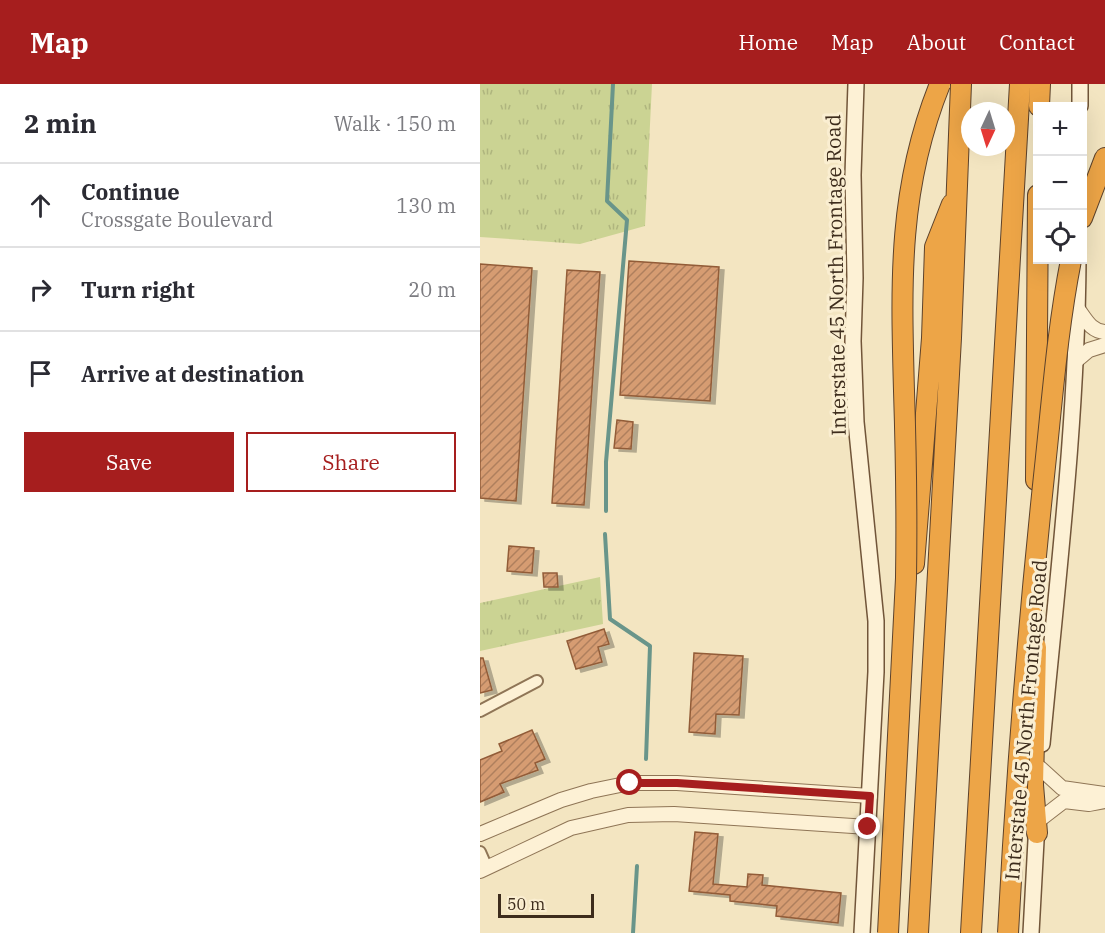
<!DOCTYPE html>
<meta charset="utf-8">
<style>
:root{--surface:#fff;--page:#f7f7f7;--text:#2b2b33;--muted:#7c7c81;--line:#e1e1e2;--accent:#a61e1e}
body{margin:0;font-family:"IBM Plex Serif",serif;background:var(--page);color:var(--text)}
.controls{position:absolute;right:18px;top:18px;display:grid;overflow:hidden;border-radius:0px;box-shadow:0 6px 24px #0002}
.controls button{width:54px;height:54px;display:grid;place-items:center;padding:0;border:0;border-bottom:2px solid var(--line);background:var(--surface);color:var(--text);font:30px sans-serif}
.compass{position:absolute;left:481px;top:18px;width:54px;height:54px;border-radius:50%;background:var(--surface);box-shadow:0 6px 24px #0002;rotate:184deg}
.scale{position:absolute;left:18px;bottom:15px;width:96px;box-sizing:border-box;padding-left:6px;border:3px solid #3d2c1c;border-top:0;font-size:16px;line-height:21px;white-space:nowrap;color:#3d2c1c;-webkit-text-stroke:4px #faeed1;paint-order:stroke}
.stop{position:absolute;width:18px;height:18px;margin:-14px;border:4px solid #a61e1e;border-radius:50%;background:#fff}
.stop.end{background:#a61e1e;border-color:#fff;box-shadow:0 2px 6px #0008}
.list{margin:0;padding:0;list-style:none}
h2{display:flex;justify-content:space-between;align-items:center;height:78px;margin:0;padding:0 24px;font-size:26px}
h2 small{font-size:20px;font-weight:400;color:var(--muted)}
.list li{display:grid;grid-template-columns:39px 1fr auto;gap:18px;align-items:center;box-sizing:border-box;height:84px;padding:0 24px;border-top:2px solid var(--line)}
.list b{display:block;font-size:22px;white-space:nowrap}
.list p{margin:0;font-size:20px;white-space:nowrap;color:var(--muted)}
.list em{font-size:20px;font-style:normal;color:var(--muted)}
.actions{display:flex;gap:12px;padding:18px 24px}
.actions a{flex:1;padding:14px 0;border:2px solid var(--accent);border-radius:0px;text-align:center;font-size:21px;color:var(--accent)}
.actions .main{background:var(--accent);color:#fff}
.icon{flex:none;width:33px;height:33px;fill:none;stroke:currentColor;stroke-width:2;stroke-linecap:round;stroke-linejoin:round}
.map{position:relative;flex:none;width:625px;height:849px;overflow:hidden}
header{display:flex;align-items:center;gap:36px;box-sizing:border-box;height:84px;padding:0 30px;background:var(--accent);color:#fff}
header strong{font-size:28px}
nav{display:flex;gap:33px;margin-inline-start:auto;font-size:21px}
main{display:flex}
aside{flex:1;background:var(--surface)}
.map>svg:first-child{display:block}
.grass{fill:url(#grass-tufts)}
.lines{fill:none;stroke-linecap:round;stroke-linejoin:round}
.stream{stroke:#69958a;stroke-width:4}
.building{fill:url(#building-hatch);stroke:#925c38;stroke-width:1.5;filter:url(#shadow)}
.minor-casing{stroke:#8f7556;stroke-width:14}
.tertiary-casing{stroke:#8f7556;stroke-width:16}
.secondary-casing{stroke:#715539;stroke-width:18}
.motorway-casing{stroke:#5d422b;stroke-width:22}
.minor{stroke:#fdf1d5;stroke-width:10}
.tertiary{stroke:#fdf1d5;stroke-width:14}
.secondary{stroke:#fdf1d5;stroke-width:15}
.motorway{stroke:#eda547;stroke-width:20}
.motorway-bridge-casing{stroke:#5d422b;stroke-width:22;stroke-linecap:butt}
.motorway-bridge{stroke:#eda547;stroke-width:20}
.route{stroke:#a61e1e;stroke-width:8}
.labels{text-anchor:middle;stroke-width:6;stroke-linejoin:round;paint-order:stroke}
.street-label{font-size:20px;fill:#3d2c1c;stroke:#faeed1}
</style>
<header>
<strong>Map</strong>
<nav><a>Home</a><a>Map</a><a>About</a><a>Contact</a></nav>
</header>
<main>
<aside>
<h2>2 min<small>Walk · 150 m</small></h2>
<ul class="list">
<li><svg class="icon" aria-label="ahead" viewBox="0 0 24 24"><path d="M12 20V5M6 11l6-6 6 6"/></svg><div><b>Continue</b><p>Crossgate Boulevard</p></div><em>130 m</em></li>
<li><svg class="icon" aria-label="right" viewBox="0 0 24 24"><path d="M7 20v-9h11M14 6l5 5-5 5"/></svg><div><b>Turn right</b></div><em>20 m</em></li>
<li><svg class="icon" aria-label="arrive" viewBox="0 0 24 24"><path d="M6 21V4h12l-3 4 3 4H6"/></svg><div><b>Arrive at destination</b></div></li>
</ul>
<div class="actions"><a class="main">Save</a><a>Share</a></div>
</aside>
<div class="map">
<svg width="625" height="849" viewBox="0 0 625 849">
<defs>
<pattern id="grass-tufts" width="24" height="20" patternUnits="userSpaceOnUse" patternTransform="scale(1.5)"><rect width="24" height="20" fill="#cbd393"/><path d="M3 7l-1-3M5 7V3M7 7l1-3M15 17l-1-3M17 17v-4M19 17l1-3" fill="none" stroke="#afb57e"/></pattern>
<pattern id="building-hatch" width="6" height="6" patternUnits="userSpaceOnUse" patternTransform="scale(1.5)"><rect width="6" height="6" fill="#d69c72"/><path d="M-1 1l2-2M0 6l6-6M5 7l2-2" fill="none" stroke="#af7f5d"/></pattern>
<filter id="shadow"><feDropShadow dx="5" dy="3" stdDeviation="0" flood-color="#0004"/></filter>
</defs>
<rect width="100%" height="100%" fill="#f3e5c1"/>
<path class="grass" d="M 0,0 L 172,0 L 165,142 L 100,160 L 0,153 Z
M 120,493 L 123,540 L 0,567 L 0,519 Z"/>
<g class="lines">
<path class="stream" d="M 126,427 L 126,378 L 147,136 L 127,117 L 133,0
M 125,450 L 130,535 L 170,562 L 166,675
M 153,849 L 157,782"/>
</g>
<path class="building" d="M 149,177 L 239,183 L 230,317 L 140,311 Z
M 0,180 L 52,184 L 36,417 L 0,414 Z
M 87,186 L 120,188 L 104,421 L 72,419 Z
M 137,336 L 153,338 L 151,365 L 134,364 Z
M 29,462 L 54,464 L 52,489 L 27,487 Z
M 63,489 L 77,489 L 78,503 L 64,503 Z
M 124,545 L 129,560 L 118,563 L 122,578 L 96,585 L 87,557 Z
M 214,569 L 263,572 L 259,631 L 236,630 L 235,650 L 209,648 Z
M 0,574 L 3,574 L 12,606 L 0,609 Z
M 52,646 L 65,675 L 55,679 L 58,686 L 20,700 L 24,708 L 0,718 L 0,676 L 22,667 L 19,660 Z
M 215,748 L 238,750 L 233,800 L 267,803 L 268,790 L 283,791 L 282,801 L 361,809 L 358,839 L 296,832 L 297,822 L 250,817 L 250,811 L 209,807 Z"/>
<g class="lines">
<g class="minor-casing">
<path id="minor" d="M 0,627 L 57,597
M 0,768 L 7,784"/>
</g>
<g class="tertiary-casing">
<path id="tertiary" d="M 598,225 C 606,236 611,247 625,248
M 596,277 L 609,266 L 625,261
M 560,684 L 582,704 L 625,710
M 558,737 L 584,717 L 609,720 L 625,717
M 0,750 L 81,716 L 111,707 L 150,699 L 197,699 L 390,712
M 0,787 L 91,744 L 148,731 L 194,730 L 388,743"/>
</g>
<g class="secondary-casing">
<path id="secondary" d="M 376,0 L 373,91 L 375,194 L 373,257 L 376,338 L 396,537 L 396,588 L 382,849
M 600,22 L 600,0
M 562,660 C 577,499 597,338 598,176
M 551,849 L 557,738"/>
</g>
<g class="motorway-casing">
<path id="motorway" d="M 559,22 L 560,0
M 602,134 L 625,74
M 556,396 L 558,111
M 434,480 L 452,254 L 455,163 L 472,120
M 556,563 L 553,701 L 557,749
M 438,849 L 471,254 L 481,0
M 491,849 L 540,0"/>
</g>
<use href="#minor" class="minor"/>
<use href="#tertiary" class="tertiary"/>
<use href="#secondary" class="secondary"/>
<use href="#motorway" class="motorway"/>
<g class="motorway-bridge-casing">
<path id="motorway-bridge" d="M 408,849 L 426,494 C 427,432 426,369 424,307 C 421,197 418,104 460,0
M 528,849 C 536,696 548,544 564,392 C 572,319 577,247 591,176"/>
</g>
<use href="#motorway-bridge" class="motorway-bridge"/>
</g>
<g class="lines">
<path class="route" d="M 150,699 L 197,699 L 390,712 L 388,743"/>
</g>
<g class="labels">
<g class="street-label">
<text transform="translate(356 191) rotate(-91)" y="7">Interstate 45 North Frontage Road</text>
<text transform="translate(546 636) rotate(-85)" y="7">Interstate 45 North Frontage Road</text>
</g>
</g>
</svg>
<div class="controls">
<button>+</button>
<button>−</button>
<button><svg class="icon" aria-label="locate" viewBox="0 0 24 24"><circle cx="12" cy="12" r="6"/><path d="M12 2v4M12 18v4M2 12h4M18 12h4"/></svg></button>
</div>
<svg class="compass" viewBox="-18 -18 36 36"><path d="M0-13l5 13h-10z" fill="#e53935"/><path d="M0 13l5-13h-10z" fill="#7c7c81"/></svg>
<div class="scale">50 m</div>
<div class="stop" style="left:150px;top:699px"></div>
<div class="stop end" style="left:388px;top:743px"></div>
</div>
</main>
